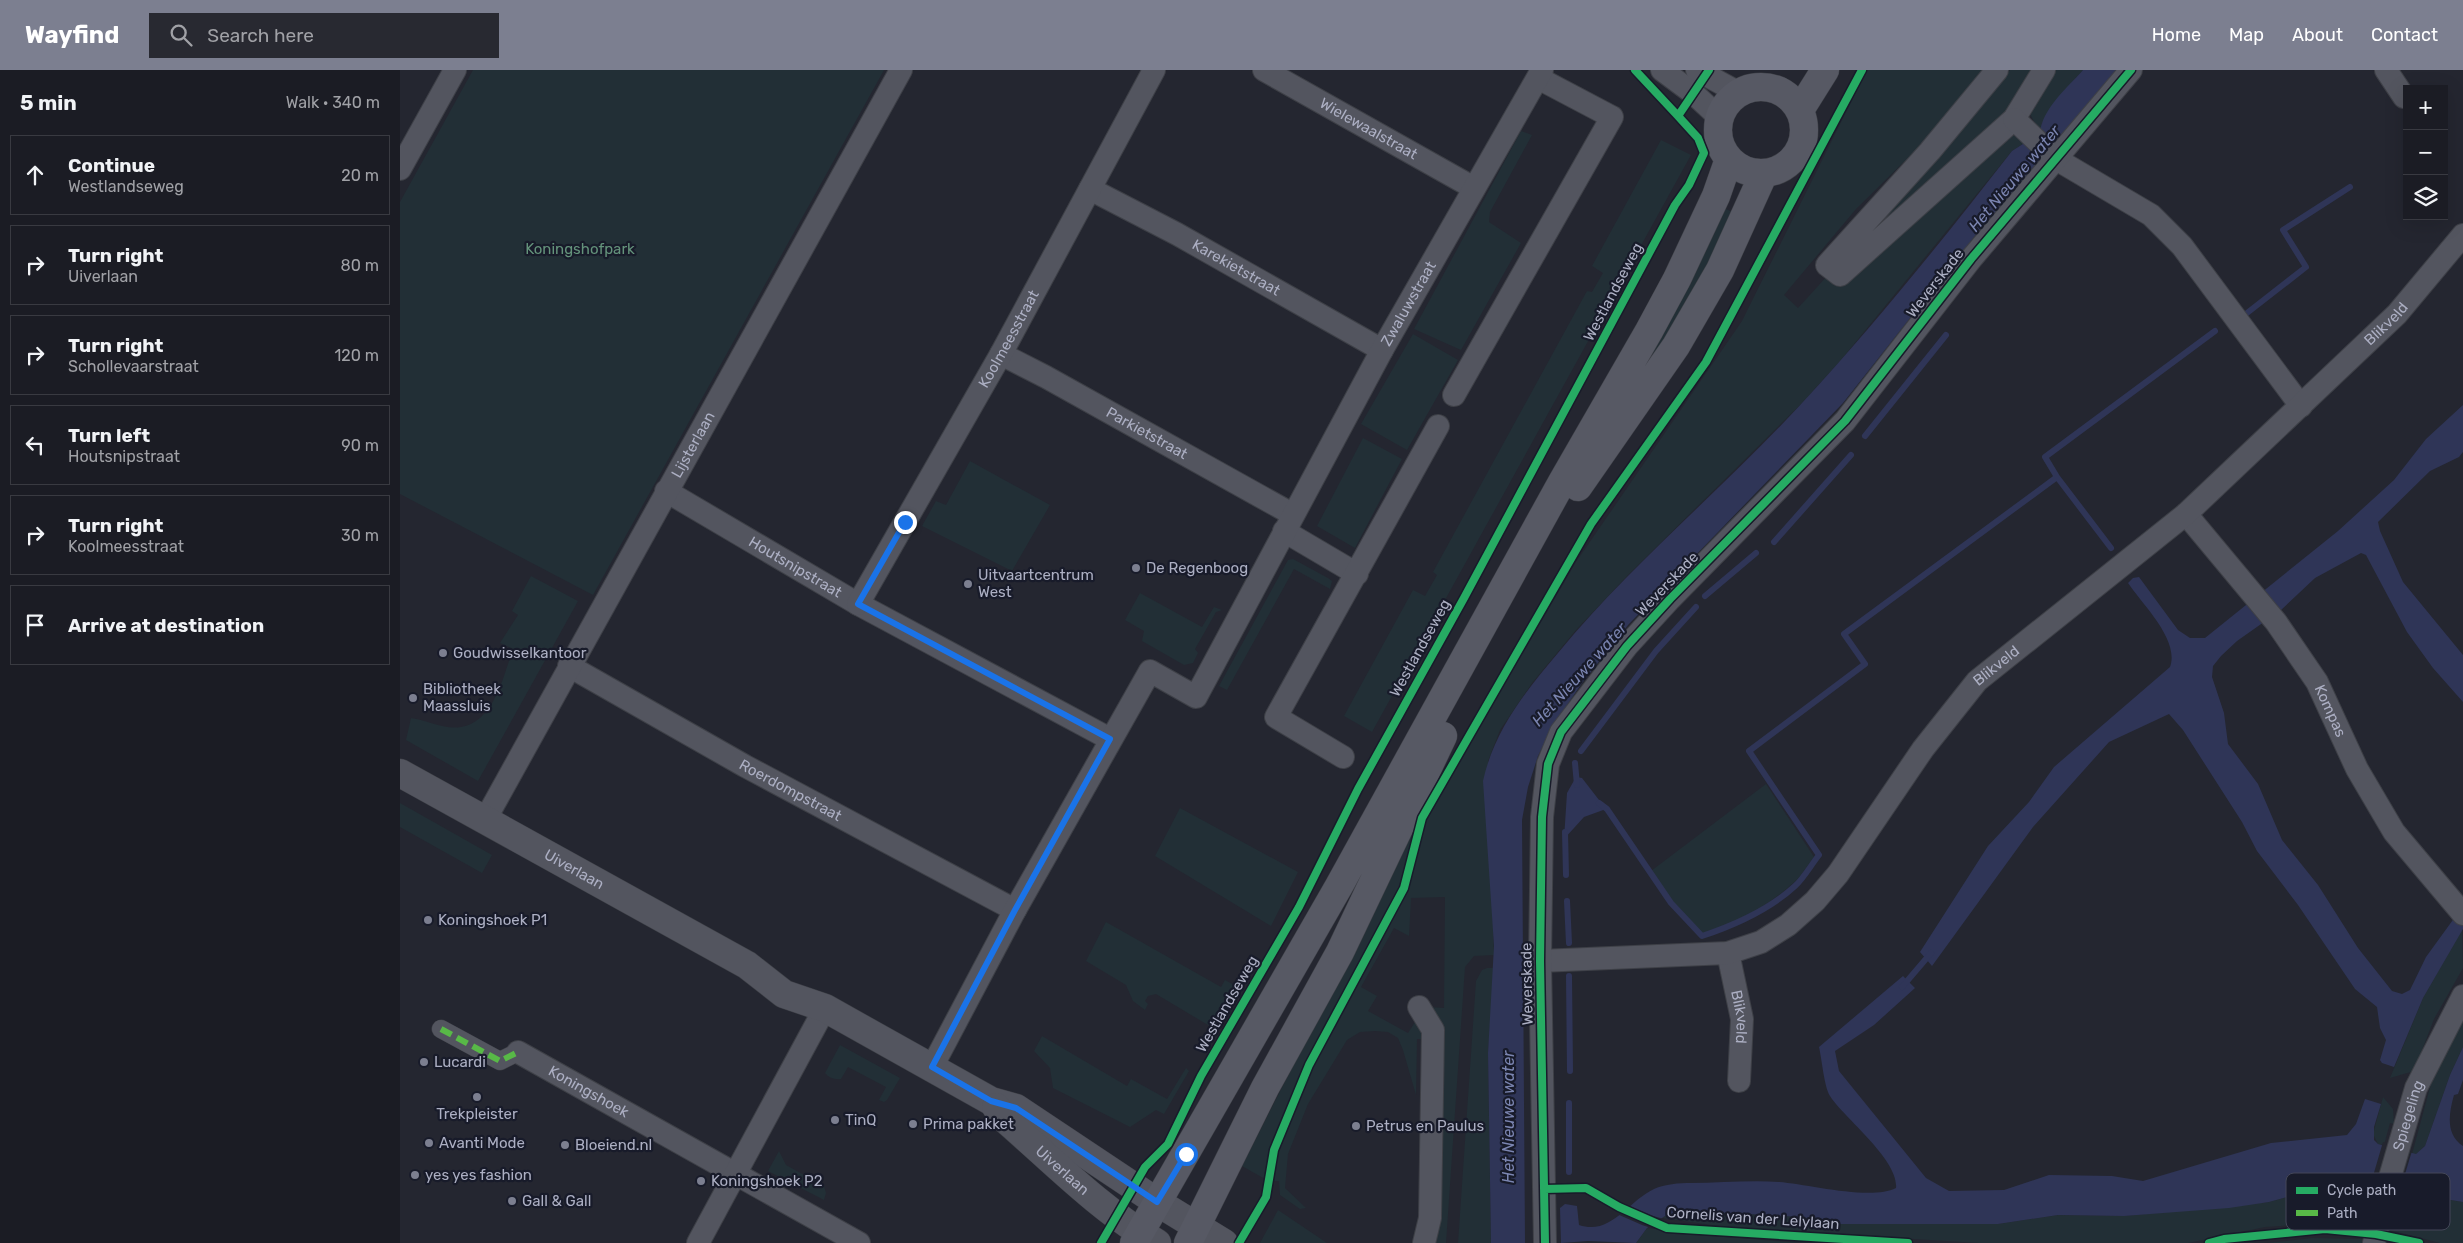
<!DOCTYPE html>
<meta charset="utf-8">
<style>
:root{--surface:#1b1c24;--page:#282931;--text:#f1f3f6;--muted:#a0a1a6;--line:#393a41;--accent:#7c7f90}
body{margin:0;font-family:Rubik,sans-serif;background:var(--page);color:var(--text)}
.controls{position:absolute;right:15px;top:15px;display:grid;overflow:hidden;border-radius:0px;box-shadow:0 5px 20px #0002}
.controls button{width:45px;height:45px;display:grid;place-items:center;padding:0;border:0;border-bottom:1px solid var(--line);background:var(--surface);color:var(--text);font:25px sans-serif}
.stop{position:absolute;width:15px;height:15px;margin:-11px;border:4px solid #1a73e8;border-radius:50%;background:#fff}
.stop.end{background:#1a73e8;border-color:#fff;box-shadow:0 1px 5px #0008}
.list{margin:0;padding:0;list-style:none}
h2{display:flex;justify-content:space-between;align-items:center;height:65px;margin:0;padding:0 20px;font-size:21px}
h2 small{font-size:16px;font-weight:400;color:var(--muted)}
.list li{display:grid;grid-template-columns:32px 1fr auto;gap:15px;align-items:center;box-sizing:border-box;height:80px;margin:0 10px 10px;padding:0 10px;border:1px solid var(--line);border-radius:0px}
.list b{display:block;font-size:19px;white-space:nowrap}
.list p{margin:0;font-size:16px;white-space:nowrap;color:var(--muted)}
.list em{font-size:16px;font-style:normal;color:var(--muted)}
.icon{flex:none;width:28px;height:28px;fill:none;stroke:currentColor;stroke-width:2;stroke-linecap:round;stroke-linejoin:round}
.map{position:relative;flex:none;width:2063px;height:1173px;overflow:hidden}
header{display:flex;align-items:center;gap:30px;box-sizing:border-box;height:70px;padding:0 25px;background:var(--accent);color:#fff}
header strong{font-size:24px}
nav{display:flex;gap:28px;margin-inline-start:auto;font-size:18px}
.search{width:350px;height:45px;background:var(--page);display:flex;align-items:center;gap:12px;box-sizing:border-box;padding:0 18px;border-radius:0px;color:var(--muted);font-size:19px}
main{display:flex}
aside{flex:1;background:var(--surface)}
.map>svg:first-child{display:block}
.green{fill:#222f36}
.water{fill:#2f3557}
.pier{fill:#242630}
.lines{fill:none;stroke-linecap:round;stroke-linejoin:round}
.stream{stroke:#2f3557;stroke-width:6}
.pedestrian-casing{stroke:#3e4047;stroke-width:19}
.minor-casing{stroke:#3e4047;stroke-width:24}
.tertiary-casing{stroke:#3e4047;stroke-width:29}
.secondary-casing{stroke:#3e4047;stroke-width:29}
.pedestrian{stroke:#53555f;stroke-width:18}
.minor{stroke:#53555f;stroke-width:22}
.tertiary{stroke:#53555f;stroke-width:28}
.secondary{stroke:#575964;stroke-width:28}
.quiet{stroke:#58b947;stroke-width:6;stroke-dasharray:12 6;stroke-linecap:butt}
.cycleway-casing{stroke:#181b2a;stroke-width:11}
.cycleway{stroke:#26ab63;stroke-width:8}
.route{stroke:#1a73e8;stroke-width:6}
.poi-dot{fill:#7c7f90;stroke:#181b2a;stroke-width:2}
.labels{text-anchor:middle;stroke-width:4.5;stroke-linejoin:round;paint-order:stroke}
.street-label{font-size:15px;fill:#acafc3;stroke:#181b2a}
.park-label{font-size:15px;fill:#64937b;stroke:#181b2a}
.poi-label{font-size:15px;fill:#acafc3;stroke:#181b2a;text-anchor:start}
.water-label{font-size:16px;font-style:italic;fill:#7b85b1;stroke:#181b2a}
.key{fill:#181b2a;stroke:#444758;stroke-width:1}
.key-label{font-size:14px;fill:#acafc3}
</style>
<header>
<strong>Wayfind</strong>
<div class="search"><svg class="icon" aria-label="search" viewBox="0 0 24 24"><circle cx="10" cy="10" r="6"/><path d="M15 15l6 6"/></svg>Search here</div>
<nav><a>Home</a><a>Map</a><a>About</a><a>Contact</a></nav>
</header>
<main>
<aside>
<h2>5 min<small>Walk · 340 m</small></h2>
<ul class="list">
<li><svg class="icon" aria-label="ahead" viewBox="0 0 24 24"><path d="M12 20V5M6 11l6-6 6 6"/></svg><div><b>Continue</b><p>Westlandseweg</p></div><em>20 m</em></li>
<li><svg class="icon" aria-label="right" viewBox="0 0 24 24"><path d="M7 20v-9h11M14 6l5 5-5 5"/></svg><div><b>Turn right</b><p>Uiverlaan</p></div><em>80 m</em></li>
<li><svg class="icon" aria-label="right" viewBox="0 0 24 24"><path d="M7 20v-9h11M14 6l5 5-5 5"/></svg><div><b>Turn right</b><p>Schollevaarstraat</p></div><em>120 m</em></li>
<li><svg class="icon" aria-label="left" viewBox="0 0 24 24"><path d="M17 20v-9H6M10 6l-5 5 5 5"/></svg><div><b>Turn left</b><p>Houtsnipstraat</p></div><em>90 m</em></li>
<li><svg class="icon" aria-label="right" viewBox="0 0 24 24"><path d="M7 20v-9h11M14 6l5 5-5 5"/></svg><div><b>Turn right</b><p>Koolmeesstraat</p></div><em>30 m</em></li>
<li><svg class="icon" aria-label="arrive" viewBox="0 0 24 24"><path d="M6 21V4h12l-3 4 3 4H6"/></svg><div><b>Arrive at destination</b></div></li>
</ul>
</aside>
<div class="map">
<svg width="2063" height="1173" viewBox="0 0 2063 1173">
<rect width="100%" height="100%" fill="#242630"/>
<path class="green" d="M 73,0 L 484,0 L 193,525 L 0,424 L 0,132 Z
M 1467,0 L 1587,0 L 1519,77 L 1456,139 L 1384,225 L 1398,238 L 1429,204 L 1608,63 L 1627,71 L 1612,81 L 1441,290 L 1402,333 L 1228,505 L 1176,560 L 1132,613 L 1100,660 L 1088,691 L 1094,885 L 1074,886 L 1065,897 L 1046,1173 L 1030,1173 L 1028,937 L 1044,938 L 1045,827 L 1011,828 L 1009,866 L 994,858 L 961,917 L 977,926 L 968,941 L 1008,963 L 1017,949 L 1026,969 L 1017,969 L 1016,1025 L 1003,980 L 998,968 L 988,962 L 975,961 L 960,962 L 947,970 L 908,1034 L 888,1084 L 885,1118 L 906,1138 L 900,1139 L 880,1125 L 879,1111 L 873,1111 L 879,1081 L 922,976 L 1007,820 L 1027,746 L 1176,492 L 1342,251 Z
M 1610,0 L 1638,0 L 1617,32 L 1442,198 L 1494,134 Z
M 1648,0 L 1683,0 L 1659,27 L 1640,63 L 1628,40 Z
M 1121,61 L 1132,65 L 1090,142 L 1089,152 L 1121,173 L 1061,280 L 1014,259 Z
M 1261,70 L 1291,85 L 972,662 L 944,646 L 1013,520 L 1025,526 L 1037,505 L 1033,502 L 1187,221 L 1192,222 L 1203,203 L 1192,196 Z
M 1320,136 L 1336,144 L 1280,255 L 1221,343 Z
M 1013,264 L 1058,290 L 1007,380 L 961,354 Z
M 963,368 L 1002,389 L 955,478 L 917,456 Z
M 570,391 L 650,435 L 612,501 L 522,456 L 536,431 L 546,435 Z
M 893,489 L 928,508 L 932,511 L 930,519 L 894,499 L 827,620 L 819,616 L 888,490 Z
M 131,506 L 178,531 L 78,711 L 6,670 L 11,648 C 27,650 44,660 61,657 C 95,651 103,606 113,579 L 100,573 L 118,545 L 112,541 Z
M 740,523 L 802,557 L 814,537 L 822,540 L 816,542 L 795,579 L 798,583 L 793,593 L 784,595 L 742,571 L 744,561 L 725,550 Z
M 1366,714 L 1414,787 C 1407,796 1401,807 1392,814 C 1367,837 1335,853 1303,864 L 1272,831 L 1251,801 Z
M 0,733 L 92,785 L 82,803 L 0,757 Z
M 780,738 L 898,802 L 871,856 L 755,786 Z
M 1017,752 L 1000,816 L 908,988 L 869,1085 L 865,1109 L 842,1096 Z
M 706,852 L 821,917 L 825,910 L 836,916 L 813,958 L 756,924 L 748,926 L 745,931 L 748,934 L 745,940 L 733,931 L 726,915 L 686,891 Z
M 2062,860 L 2063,898 L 2034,949 L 2014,1001 L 1990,1008 L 2023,928 Z
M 1087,898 L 1094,898 L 1088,983 L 1091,1173 L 1058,1173 L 1076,911 L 1082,900 Z
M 2063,941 L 2063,977 L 2050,1005 L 2025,1076 L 2016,1084 L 2012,1084 L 2031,1014 Z
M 642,966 L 727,1016 L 731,1009 L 767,1029 L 786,998 L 789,1001 L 764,1044 L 756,1040 L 730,1057 L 653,1018 L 650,998 L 634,981 Z
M 440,975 L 500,1008 L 487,1030 L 484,1032 L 479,1030 L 486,1017 L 448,997 L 441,1009 C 435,1010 429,1008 425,1003 Z
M 1983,1027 L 1993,1039 L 1994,1054 L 1990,1053 L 1984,1075 L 1978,1074 L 1973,1064 Z
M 379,1081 L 386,1095 L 424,1116 L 426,1123 L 424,1130 L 368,1101 Z
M 1973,1103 L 1961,1156 L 1915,1154 L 1865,1157 L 1788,1173 L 1579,1173 L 1333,1158 L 1262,1148 L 1268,1144 L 1290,1141 L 1401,1147 L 1433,1154 L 1598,1154 L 1658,1145 L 1724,1146 L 1869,1132 Z
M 2003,1112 L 2038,1128 L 2063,1132 L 2063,1173 L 2040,1173 L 1990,1160 Z
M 878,1140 L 927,1173 L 860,1173 Z
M 1247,1158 L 1291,1164 L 1399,1173 L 1236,1173 Z
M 1912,1168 L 1962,1169 L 1962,1173 L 1867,1173 Z"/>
<path class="water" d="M 1683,0 L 1720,0 L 1659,70 L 1652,71 L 1641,90 L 1582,157 L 1443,333 L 1228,555 L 1182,613 L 1153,656 L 1138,686 L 1128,717 L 1122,750 L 1125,1173 L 1091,1173 L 1088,983 L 1094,876 L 1083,711 C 1094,661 1125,622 1158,583 C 1232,493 1323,419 1402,333 C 1476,253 1545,167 1612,81 L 1640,63 C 1642,39 1667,18 1683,0 Z
M 2063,335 L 2063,382 L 2059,387 L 2030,401 L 1978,452 L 1980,461 L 2003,512 L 2063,585 L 2063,632 L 2033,598 L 2007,562 L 1966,485 L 1961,483 L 1915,508 L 1881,540 L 1837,571 L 1821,586 L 1813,596 L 1812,607 L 1824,643 L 1828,674 L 1858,714 L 1882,770 L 1918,815 L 1958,878 L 1992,921 L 2002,924 L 2010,920 L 2026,887 L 2063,836 L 2063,859 L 2023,928 L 1994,997 L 1982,993 L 1980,990 L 1986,970 L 1980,958 L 1977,937 L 1955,919 L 1898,835 L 1857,781 L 1842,752 L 1783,660 L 1769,644 L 1709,672 L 1633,757 L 1532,896 L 1520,882 L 1588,776 L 1629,732 L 1654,697 L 1770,597 C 1780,570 1742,534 1728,513 L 1733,508 L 1739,507 L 1778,560 L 1790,568 L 1805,568 L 1938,461 L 1994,410 L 2026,369 Z
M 1176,707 L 1182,708 L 1206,739 L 1184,747 L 1164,769 L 1167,723 Z
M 1503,906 L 1515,918 L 1474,955 L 1435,981 L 1439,1001 L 1526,1108 L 1549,1121 L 1604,1120 L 1649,1105 L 1712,1106 L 1743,1111 L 1871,1073 L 1947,1065 L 1956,1054 L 1965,1029 L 1981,1034 L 1974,1057 L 1974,1070 L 1978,1074 L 2016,1084 L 2025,1076 L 2050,1005 L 2063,977 L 2063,1010 L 2058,1024 L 2054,1025 C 2049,1043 2045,1064 2063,1076 L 2063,1132 L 2038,1128 L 2010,1114 L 1973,1103 L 1869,1132 L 1829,1138 L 1724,1146 L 1658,1145 L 1598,1154 L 1433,1154 L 1401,1147 L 1290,1141 L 1268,1144 L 1247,1158 L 1236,1173 L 1188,1171 L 1161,1173 L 1160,1138 L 1165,1134 L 1177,1136 L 1179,1155 C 1211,1166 1228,1131 1254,1119 C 1265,1114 1279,1113 1291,1113 C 1320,1113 1350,1110 1379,1112 C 1408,1114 1471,1131 1496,1118 C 1499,1090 1445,1049 1430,1026 C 1424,1016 1422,990 1419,977 Z"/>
<path class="pier" d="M 1983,1072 L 2012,1081 L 2002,1114 L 1973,1106 Z
M 1227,1135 L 1253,1146 L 1264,1149 L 1251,1158 L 1242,1155 L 1217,1144 Z"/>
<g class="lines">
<path class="stream" d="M 1847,243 L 1906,197 L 1883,160 L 1950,117
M 1465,366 L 1546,265
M 1657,407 L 1711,478
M 1374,472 L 1451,385
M 1305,526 L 1356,483
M 1181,681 L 1256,581 L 1296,537
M 1175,693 L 1177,715
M 1199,733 L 1207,739 L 1271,833 L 1302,866 C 1335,855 1369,840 1395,816 C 1404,808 1411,795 1419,785 L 1349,681 L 1465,594 L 1444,564 L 1657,407 L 1645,387 L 1815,261
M 1165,762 L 1166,805
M 1167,831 L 1169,873
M 1169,906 L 1170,1001
M 1502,917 L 1531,883
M 1169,1102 L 1169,1033"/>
<g class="pedestrian-casing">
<path id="pedestrian" d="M 41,959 L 100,991 L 118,982"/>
</g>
<g class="minor-casing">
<g id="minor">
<path id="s1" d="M 864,0 L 1074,118"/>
<path d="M 1262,0 L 1293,23 L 1320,48"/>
<path d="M 1297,0 L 1339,23"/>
<path d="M 1597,0 L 1530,81 L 1427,195 L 1440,205 L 1614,49 L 1644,0"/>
<path d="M 1986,0 L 2004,27"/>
<path d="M 1614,49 L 1656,89 L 1751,145 L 1782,176 L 1901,336"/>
<path d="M 0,99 L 55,0"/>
<path id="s2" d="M 690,119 L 777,164 L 982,280"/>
<path id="s3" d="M 601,284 L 646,307 L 892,444"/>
<path d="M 1054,325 L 1212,47 L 1138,8"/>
<path id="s4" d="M 266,421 L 458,534 L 710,669"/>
<path id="s5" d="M 1786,444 L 1876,552 L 1917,612 L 1957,699 L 1994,762 L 2063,844"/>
<path d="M 884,461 L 957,504"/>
<path id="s6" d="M 458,534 L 601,284 L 754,0"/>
<path id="s7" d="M 169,596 L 345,696 L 615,840"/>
<path d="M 943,687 L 876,647 L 1038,356"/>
<path id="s8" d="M 85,750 L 501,0"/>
<path id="s9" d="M 1328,883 L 1342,949 L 1339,1011"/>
<path id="s10" d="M 1140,891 L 1328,883 L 1361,872 L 1388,855 L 1415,831 L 1438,804 L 1523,679 L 1577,611 L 1786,444 L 1997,244 L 2063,165"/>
<path d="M 1019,937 L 1033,960 L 1030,1148 L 1024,1173"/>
<path id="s11" d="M 118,982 L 459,1173"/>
<path id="s12" d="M 532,997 L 615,840 L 750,601 L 796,627 L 982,280 L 1142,0"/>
<path d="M 298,1173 L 425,938"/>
<path d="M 1145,1173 L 1140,891 L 1142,747 L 1148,694 L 1161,662 L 1227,576 L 1270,529 L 1445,351 L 1571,189 L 1731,0"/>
<path id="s13" d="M 1974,1173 L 1988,1114 L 2016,1018 L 2063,926"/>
</g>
</g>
<g class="tertiary-casing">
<g id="tertiary">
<path id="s14" d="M 0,703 L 347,895 L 384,924 L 425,938 L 591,1031 L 616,1038 L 757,1132 L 824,1173"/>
<path id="s15" d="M 596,1037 L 606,1050 C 654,1092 701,1140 757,1173"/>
</g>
</g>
<g class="secondary-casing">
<path id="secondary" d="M1318 60a43 43 0 1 1 86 0a43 43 0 1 1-86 0Z
M 1400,40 L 1425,0
M 1178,417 L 1276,276 L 1320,200 L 1364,103
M 734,1173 L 939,816 L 1162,412 L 1249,261 L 1277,209 L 1316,126 L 1329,89
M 788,1173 L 865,1018 L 940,882 L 1043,666"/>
</g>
<use href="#pedestrian" class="pedestrian"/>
<use href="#minor" class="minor"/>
<use href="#tertiary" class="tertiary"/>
<use href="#secondary" class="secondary"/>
<path class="quiet" d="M 41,959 L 100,991 L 118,982"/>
<g class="cycleway-casing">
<path id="cycleway" d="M 1235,0 L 1278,46
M 1144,1119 L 1186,1118 L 1219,1137 L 1267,1158 L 1508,1173
M 701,1173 L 745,1097 L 768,1074 L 801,1006 L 899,837 L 958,719 L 1064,528 L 1275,135 L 1289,115 L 1304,83 L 1298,68 L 1278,46 L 1309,0
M 839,1173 L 866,1127 L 874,1080 L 909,995 L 1004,818 L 1022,748 L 1191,454 L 1306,292 L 1462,0
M 1145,1173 L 1140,891 L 1142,747 L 1148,694 L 1161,662 L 1227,576 L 1270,529 L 1445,351 L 1571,189 L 1731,0
M 1809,1173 L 1824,1169 L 1925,1159 L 1976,1164 L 2019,1173"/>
</g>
<use href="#cycleway" class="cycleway"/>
</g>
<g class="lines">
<path class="route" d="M 505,452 L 458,534 L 710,669 L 615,840 L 532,997 L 591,1031 L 616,1038 L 757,1132 L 786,1084"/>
</g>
<g class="poi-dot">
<circle cx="736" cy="498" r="5"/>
<circle cx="568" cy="514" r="5"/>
<circle cx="43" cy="583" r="5"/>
<circle cx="13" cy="628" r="5"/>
<circle cx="28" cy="850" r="5"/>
<circle cx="24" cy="992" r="5"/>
<circle cx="77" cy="1027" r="5"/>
<circle cx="435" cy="1050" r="5"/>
<circle cx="513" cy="1054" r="5"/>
<circle cx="956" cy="1056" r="5"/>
<circle cx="29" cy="1073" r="5"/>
<circle cx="165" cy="1075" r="5"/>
<circle cx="15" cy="1105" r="5"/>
<circle cx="301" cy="1111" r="5"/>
<circle cx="112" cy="1131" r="5"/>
</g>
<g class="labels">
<g class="street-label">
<text dy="5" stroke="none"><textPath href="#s1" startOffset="120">Wielewaalstraat</textPath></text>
<text dy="5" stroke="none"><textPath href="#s2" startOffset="166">Karekietstraat</textPath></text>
<text transform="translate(1535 213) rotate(-52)" y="5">Weverskade</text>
<text transform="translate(1213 222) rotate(-62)" y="5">Westlandseweg</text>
<text dy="5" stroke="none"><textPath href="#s12" startOffset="952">Zwaluwstraat</textPath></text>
<text dy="5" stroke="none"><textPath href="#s10" startOffset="1108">Blikveld</textPath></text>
<text dy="5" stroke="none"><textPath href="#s6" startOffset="305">Koolmeesstraat</textPath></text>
<text dy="5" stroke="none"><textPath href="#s3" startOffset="166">Parkietstraat</textPath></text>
<text dy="5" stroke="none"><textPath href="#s8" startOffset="429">Lijsterlaan</textPath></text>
<text dy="5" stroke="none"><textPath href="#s4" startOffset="150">Houtsnipstraat</textPath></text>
<text transform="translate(1267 514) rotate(-46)" y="5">Weverskade</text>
<text transform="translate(1020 578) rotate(-61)" y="5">Westlandseweg</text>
<text dy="5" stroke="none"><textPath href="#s10" startOffset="589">Blikveld</textPath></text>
<text dy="5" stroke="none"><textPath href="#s5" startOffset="245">Kompas</textPath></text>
<text dy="5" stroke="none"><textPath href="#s7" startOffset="254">Roerdompstraat</textPath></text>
<text dy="5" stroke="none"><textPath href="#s14" startOffset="199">Uiverlaan</textPath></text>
<text transform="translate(1127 914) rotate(-91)" y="5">Weverskade</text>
<text transform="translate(827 934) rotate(-60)" y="5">Westlandseweg</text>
<text dy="5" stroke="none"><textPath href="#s9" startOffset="65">Blikveld</textPath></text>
<text dy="5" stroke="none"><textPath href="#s11" startOffset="81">Koningshoek</textPath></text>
<text dy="5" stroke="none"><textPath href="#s13" startOffset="132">Spiegeling</textPath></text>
<text dy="5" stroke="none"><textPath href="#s15" startOffset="92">Uiverlaan</textPath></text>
<text transform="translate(1353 1148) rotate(4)" y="5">Cornelis van der Lelylaan</text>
</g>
<g class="park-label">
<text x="180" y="184">Koningshofpark</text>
</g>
<g class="poi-label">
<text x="746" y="503">De Regenboog</text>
<text x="578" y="510">Uitvaartcentrum<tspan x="578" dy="17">West</tspan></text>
<text x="53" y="588">Goudwisselkantoor</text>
<text x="23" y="624">Bibliotheek<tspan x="23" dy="17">Maassluis</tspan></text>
<text x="38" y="855">Koningshoek P1</text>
<text x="34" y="997">Lucardi</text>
<text x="77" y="1049" text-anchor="middle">Trekpleister</text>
<text x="445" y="1055">TinQ</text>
<text x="523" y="1059">Prima pakket</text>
<text x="966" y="1061">Petrus en Paulus</text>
<text x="39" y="1078">Avanti Mode</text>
<text x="175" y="1080">Bloeiend.nl</text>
<text x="25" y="1110">yes yes fashion</text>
<text x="311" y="1116">Koningshoek P2</text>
<text x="122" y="1136">Gall &amp; Gall</text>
</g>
<g class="water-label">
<text transform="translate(1614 108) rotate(-50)" y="6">Het Nieuwe water</text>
<text transform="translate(1179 604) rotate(-48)" y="6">Het Nieuwe water</text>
<text transform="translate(1108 1047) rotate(-90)" y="6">Het Nieuwe water</text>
</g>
</g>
<rect x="1886" y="1103" width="164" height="57" rx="8" class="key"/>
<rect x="1896" y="1117" width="22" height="7" fill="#26ab63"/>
<rect x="1896" y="1140" width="22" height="6" fill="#58b947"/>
<g class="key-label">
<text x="1927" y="1125">Cycle path</text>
<text x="1927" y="1148">Path</text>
</g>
</svg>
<div class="controls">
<button>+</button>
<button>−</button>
<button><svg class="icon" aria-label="layers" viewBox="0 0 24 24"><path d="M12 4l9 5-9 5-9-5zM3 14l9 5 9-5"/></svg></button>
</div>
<div class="stop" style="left:786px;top:1084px"></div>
<div class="stop end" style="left:505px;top:452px"></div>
</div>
</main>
